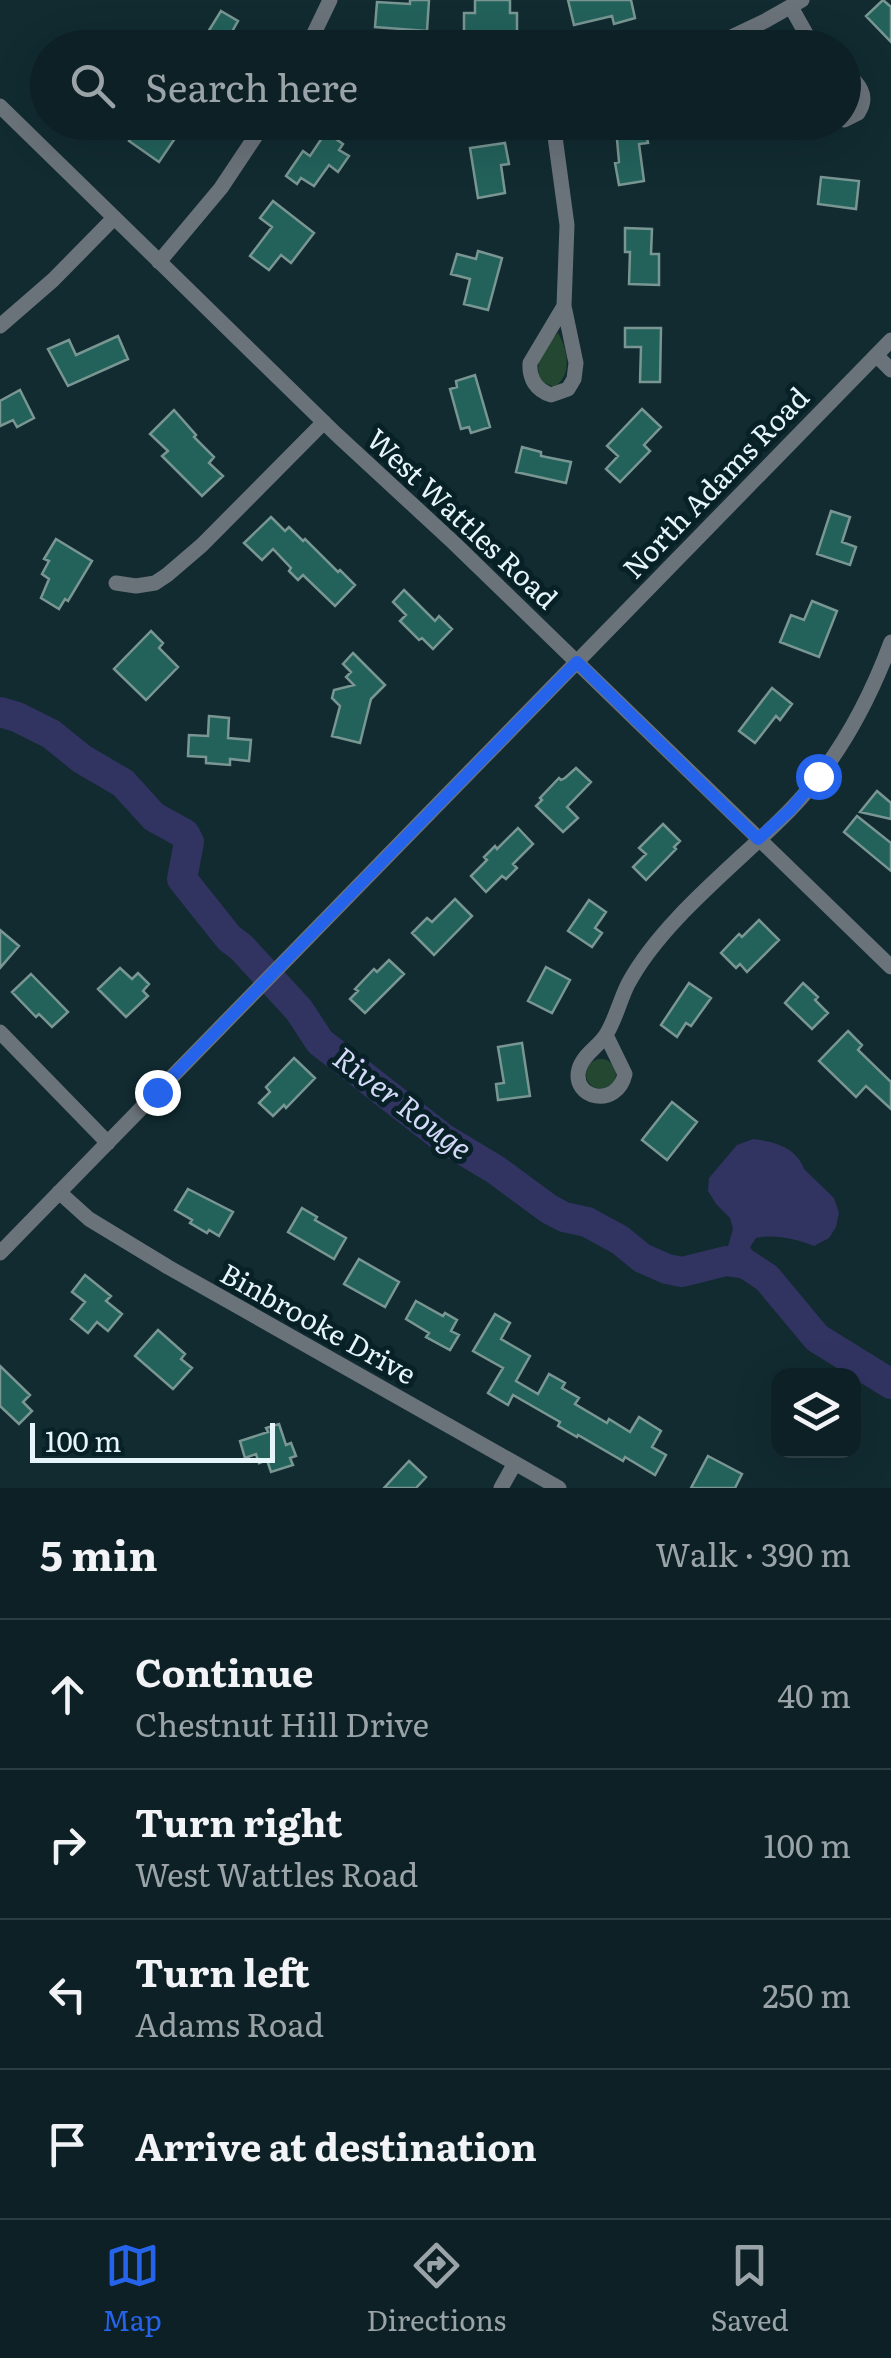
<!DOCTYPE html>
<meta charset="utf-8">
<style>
:root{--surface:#0d2025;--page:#16282d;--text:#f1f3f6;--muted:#9aa3a7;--line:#2d3e42;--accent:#2563eb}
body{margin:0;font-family:Literata,serif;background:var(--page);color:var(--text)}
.controls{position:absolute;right:30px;bottom:30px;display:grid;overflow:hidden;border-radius:20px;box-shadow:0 10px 40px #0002}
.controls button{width:90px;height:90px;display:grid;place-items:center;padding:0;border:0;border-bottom:2px solid var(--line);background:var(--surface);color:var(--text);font:50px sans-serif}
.scale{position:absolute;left:30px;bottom:25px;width:245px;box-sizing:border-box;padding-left:10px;border:5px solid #e6f5f9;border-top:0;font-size:28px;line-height:35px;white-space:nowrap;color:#e6f5f9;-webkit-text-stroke:8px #072127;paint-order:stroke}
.stop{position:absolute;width:30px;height:30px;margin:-22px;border:8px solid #2563eb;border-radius:50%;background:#fff}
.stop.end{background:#2563eb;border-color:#fff;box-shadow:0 2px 10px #0008}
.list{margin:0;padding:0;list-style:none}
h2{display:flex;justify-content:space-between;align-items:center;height:130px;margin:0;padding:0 40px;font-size:42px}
h2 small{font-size:32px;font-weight:400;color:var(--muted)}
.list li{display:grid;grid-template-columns:65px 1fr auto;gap:30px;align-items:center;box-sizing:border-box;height:150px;padding:0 40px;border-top:2px solid var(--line)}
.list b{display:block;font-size:38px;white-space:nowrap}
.list p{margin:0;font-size:32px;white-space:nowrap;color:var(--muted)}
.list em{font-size:32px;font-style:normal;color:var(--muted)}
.icon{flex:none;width:55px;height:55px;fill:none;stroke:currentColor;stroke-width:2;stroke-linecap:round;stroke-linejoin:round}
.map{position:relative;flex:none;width:891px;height:1488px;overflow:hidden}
.search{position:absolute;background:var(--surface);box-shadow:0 10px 40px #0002;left:30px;right:30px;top:30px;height:110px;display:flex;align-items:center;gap:25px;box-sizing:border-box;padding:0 35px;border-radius:55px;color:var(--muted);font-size:38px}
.sheet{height:730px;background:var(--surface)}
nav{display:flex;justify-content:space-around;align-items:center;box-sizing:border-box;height:140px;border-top:2px solid var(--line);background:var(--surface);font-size:28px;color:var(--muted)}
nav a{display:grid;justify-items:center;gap:5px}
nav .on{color:var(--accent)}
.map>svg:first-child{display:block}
.green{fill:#234731}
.water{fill:#313361}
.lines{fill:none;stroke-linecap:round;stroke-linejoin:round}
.river{stroke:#313361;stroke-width:30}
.building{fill:#23615b;stroke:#799692;stroke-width:2.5}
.minor{stroke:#6a727a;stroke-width:15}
.route{stroke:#2563eb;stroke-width:12}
.labels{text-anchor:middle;stroke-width:10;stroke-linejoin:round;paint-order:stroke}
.street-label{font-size:28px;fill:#e6f5f9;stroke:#072127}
.water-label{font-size:30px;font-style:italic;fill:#d4d9f8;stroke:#072127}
</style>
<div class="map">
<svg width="891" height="1488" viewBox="0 0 891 1488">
<rect width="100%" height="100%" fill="#112b31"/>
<path class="green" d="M 558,333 C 568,350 573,375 554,387 L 541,381 C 533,364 544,344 558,333 Z
M586 1074a15 15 0 1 1 30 0a15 15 0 1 1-30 0Z"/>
<path class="water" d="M 753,1139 C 774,1141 797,1148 804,1169 L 834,1198 L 839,1213 L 836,1227 L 829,1238 L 814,1246 C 796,1239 774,1234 756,1238 L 750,1247 L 758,1259 C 745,1264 738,1262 726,1253 L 733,1229 L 730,1218 L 716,1204 L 708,1191 L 709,1178 L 737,1145 Z"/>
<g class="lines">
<path class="river" d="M 0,712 L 17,717 L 51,734 L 82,759 L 123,783 L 154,817 L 185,834 L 189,842 L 182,879 L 229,938 L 242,948 L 299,1010 L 320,1042 L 443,1138 L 496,1170 L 549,1209 L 564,1217 L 587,1222 L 620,1240 L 642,1258 L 667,1269 L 682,1272 L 726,1261 L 746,1264 L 767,1278 L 817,1338 L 891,1384"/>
</g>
<path class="building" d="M 410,0 L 429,0 L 427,31 L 375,27 L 377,2 L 410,4 Z
M 475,0 L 510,0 L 510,13 L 517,13 L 517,32 L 464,32 L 464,13 L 475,13 Z
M 568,0 L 631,0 L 635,18 L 614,24 L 612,16 L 574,25 Z
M 883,0 L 891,7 L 891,42 L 866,16 Z
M 221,11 L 238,21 L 229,37 L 248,48 L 198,48 Z
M 142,122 L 186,122 L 159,162 L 129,141 Z
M 644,123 L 648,143 L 639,144 L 644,181 L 619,185 L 615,163 L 619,162 L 616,128 Z
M 326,132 L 343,144 L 339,150 L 349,156 L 338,172 L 329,165 L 314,186 L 301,178 L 297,184 L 286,176 L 303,151 L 310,156 Z
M 505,143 L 509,164 L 501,165 L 505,193 L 478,198 L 470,148 Z
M 821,177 L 859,181 L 856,209 L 818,204 Z
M 273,201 L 314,233 L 291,263 L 281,255 L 269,270 L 250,256 L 272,227 L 260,218 Z
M 625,228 L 652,229 L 651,254 L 659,254 L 659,285 L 629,284 L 630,252 L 625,252 Z
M 478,251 L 502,258 L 488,310 L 464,304 L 470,279 L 451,274 L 457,254 L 476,259 Z
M 625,328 L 661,328 L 660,382 L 640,382 L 641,347 L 625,347 Z
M 118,336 L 128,359 L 68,386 L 48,349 L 69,340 L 76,355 Z
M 475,375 L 490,427 L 471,433 L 469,427 L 461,429 L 450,389 L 457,387 L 456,381 Z
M 20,390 L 34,418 L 17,427 L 13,420 L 0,426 L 0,401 Z
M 642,409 L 661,427 L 644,445 L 650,451 L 620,482 L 606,469 L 618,456 L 607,446 Z
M 174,410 L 196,435 L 194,437 L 214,457 L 209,463 L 223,476 L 202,496 L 162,456 L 168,451 L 150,434 Z
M 522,447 L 541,452 L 541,456 L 571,462 L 566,483 L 516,472 Z
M 831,511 L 850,517 L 842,542 L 856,547 L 850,565 L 817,554 Z
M 271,517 L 285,531 L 289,527 L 303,541 L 305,539 L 338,572 L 340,570 L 355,585 L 335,606 L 303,575 L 298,580 L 289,571 L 291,568 L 273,549 L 262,560 L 244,543 Z
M 56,539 L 92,561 L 68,601 L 65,599 L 59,609 L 41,598 L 49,579 L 42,574 L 49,561 L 44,559 Z
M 404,590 L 435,621 L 439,616 L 452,629 L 433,649 L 422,638 L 419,640 L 400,621 L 406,615 L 393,602 Z
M 812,601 L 837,611 L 819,657 L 780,642 L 791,615 L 804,620 Z
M 151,631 L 163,643 L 159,648 L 178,667 L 146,700 L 114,669 Z
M 353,653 L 385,685 L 371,699 L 360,743 L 332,736 L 340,706 L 332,698 L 334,690 L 354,685 L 346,677 L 351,672 L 343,664 Z
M 772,688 L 792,704 L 780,720 L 776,716 L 755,743 L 739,731 Z
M 209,716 L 229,718 L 228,738 L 251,740 L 249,761 L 230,759 L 230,765 L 206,763 L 206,757 L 188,756 L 189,735 L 208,736 Z
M 576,768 L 591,782 L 567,807 L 578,818 L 563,832 L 536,806 L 542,800 L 540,798 L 559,778 L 561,780 L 565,778 Z
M 877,791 L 891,803 L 891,819 L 860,812 Z
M 857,816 L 891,843 L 891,871 L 844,832 Z
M 663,824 L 680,841 L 674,847 L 676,849 L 646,880 L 633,867 L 646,854 L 639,848 Z
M 518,828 L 533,844 L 513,864 L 517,868 L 506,879 L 502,876 L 486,892 L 471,876 L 487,860 L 484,857 L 495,846 L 497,849 Z
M 455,899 L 472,916 L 434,955 L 412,933 L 427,918 L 432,922 Z
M 589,900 L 606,912 L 595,928 L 602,933 L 592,947 L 568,931 Z
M 759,920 L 779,940 L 747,972 L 740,964 L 736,968 L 721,953 L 739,934 L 742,937 Z
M 0,930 L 19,946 L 0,968 Z
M 389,960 L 404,974 L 365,1013 L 350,999 L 358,991 L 355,989 L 374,969 L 377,972 Z
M 546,967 L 570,980 L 552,1013 L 528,1001 Z
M 120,968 L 132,979 L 138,973 L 149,984 L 143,991 L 148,996 L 126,1017 L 98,989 Z
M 31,974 L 68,1012 L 52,1027 L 39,1014 L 36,1017 L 12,992 Z
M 689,983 L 711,998 L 691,1026 L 686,1023 L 677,1037 L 661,1025 Z
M 803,983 L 818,997 L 815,1000 L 828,1013 L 812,1029 L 785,1003 Z
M 848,1031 L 862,1045 L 858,1050 L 891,1082 L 891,1109 L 866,1086 L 856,1097 L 819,1061 Z
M 522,1043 L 530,1096 L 498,1100 L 496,1084 L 504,1083 L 498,1047 Z
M 294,1058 L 315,1078 L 286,1108 L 284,1105 L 273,1116 L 259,1103 L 270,1092 L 266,1087 Z
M 672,1102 L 697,1122 L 667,1160 L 642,1140 Z
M 188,1189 L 233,1212 L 219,1236 L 209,1230 L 207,1233 L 190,1223 L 192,1220 L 175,1210 Z
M 302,1208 L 317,1217 L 315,1220 L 346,1238 L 334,1259 L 288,1232 Z
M 359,1259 L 399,1282 L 385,1307 L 344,1284 Z
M 85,1275 L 111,1296 L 106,1301 L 122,1314 L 108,1331 L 97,1322 L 88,1333 L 71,1319 L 85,1302 L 72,1292 Z
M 416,1301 L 443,1316 L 445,1313 L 457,1320 L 451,1331 L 459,1335 L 450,1350 L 426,1337 L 429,1333 L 406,1319 Z
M 495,1314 L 510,1323 L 501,1339 L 530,1356 L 516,1381 L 538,1394 L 549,1374 L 565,1383 L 562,1388 L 579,1398 L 575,1404 L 607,1423 L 609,1419 L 630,1432 L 639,1417 L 661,1431 L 652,1447 L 666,1455 L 655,1475 L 625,1457 L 623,1461 L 578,1435 L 577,1437 L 558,1426 L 560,1422 L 513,1395 L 508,1405 L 488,1393 L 503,1368 L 473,1351 Z
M 158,1330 L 185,1354 L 181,1359 L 192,1368 L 173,1389 L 135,1356 Z
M 0,1366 L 30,1395 L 23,1402 L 32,1411 L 19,1424 L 0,1406 Z
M 279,1424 L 286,1445 L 291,1443 L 296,1456 L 290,1458 L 293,1465 L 271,1472 L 267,1460 L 259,1463 L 256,1454 L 245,1458 L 240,1441 L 268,1432 L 266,1428 Z
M 708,1456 L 742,1474 L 735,1488 L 691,1488 Z
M 409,1461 L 426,1477 L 416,1488 L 384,1488 Z"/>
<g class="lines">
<path class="minor" d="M 791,7 L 814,48
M 307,48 L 330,0
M 708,48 L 765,21 L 802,0
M 844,71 C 858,83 870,95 858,113 L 844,120
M 0,106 L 336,434 L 454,543 L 891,967
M 553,122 L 567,225 L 564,306 L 576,363 L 574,379 L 568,389 L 551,395 C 536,390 529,379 530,363 L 564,306
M 159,262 L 221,188 L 265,122
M 0,326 L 53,280 L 114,218
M 876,355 L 891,370
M 116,583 L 136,586 L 155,583 L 167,575 L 202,545 L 324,422
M 0,1032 L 108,1143
M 606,1035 L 625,1074 C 617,1109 571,1099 579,1069 C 583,1054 600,1046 607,1033 C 616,1018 620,1000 628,984 C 662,920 738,863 789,811 C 835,764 868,704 891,642
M 59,1192 L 89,1219 L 168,1267 L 559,1488
M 0,1253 L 891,340
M 501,1488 L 515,1463"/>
</g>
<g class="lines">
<path class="route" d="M 157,1092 L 577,662 L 758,839 L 791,809 L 818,776"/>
</g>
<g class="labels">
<g class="street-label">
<text transform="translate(716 483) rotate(-46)" y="10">North Adams Road</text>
<text transform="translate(462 519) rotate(43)" y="10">West Wattles Road</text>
<text transform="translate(318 1324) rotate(29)" y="10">Binbrooke Drive</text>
</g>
<g class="water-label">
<text transform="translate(402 1104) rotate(37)" y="10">River Rouge</text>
</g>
</g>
</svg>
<div class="controls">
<button><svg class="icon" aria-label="layers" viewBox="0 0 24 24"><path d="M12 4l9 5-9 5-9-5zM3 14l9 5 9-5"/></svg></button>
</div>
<div class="scale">100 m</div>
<div class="stop" style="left:818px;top:776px"></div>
<div class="stop end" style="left:157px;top:1092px"></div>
<div class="search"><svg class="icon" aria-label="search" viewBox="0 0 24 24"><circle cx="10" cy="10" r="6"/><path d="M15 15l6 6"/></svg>Search here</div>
</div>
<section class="sheet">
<h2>5 min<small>Walk · 390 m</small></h2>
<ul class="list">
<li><svg class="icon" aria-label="ahead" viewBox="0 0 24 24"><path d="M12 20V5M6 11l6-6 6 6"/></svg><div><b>Continue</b><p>Chestnut Hill Drive</p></div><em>40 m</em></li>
<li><svg class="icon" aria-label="right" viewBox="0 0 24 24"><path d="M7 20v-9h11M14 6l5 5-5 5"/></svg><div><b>Turn right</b><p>West Wattles Road</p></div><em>100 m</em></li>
<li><svg class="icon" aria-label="left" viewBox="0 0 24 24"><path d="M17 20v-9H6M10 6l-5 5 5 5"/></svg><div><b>Turn left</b><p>Adams Road</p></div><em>250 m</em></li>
<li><svg class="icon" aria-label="arrive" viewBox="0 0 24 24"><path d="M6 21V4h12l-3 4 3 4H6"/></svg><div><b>Arrive at destination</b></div></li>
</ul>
</section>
<nav>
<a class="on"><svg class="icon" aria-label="map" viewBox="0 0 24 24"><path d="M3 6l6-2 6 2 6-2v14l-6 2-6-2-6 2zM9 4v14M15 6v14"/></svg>Map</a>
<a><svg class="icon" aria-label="directions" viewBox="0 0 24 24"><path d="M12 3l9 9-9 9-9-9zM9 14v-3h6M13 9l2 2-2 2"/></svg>Directions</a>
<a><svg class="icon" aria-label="saved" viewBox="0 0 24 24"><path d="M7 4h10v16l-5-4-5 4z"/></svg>Saved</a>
</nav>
